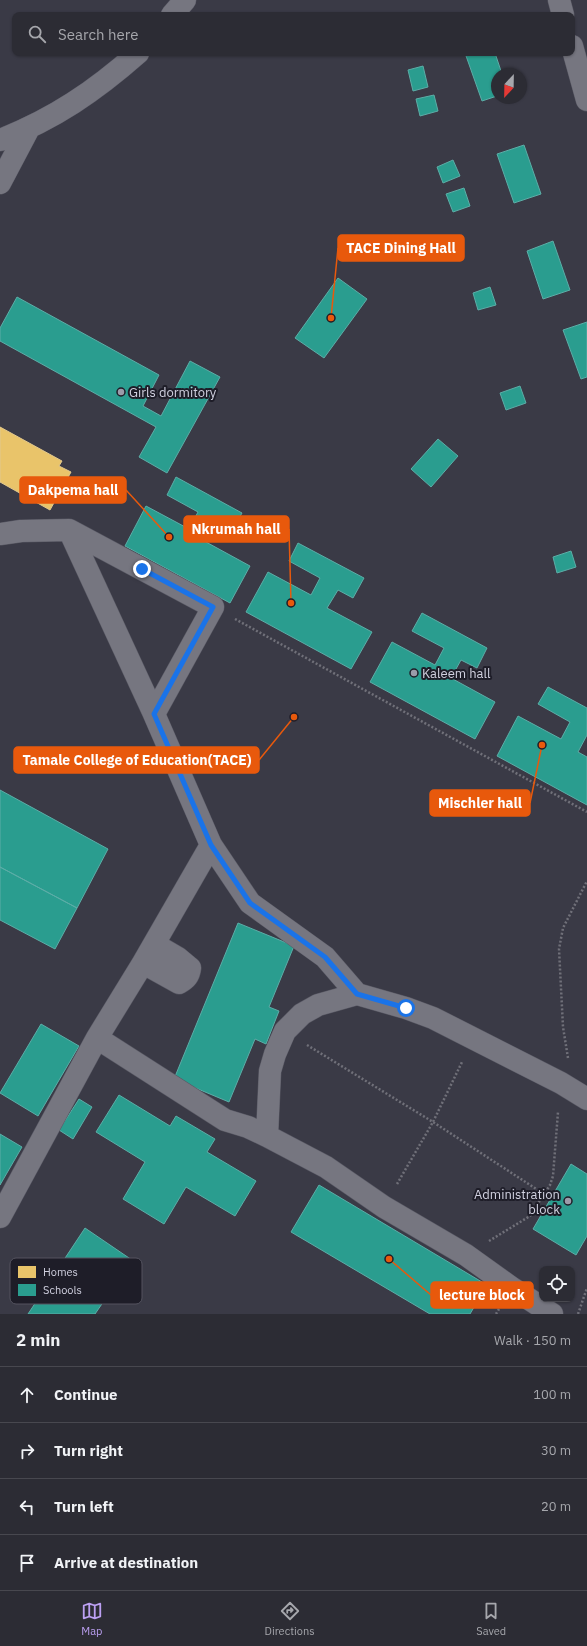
<!DOCTYPE html>
<meta charset="utf-8">
<style>
:root{--surface:#2c2c34;--page:#34343c;--text:#f1f3f6;--muted:#a6a7ac;--line:#48484f;--accent:#bca0f2}
body{margin:0;font-family:"IBM Plex Sans",sans-serif;background:var(--page);color:var(--text)}
.controls{position:absolute;right:12px;bottom:12px;display:grid;overflow:hidden;border-radius:8px;box-shadow:0 1px 3px #0004}
.controls button{width:36px;height:36px;display:grid;place-items:center;padding:0;border:0;border-bottom:1px solid var(--line);background:var(--surface);color:var(--text);font:20px sans-serif}
.compass{position:absolute;left:491px;top:68px;width:36px;height:36px;border-radius:50%;background:var(--surface);box-shadow:0 1px 3px #0004;rotate:202deg}
.stop{position:absolute;width:12px;height:12px;margin:-9px;border:3px solid #1a73e8;border-radius:50%;background:#fff}
.stop.end{background:#1a73e8;border-color:#fff;box-shadow:0 1px 4px #0008}
.list{margin:0;padding:0;list-style:none}
h2{display:flex;justify-content:space-between;align-items:center;height:52px;margin:0;padding:0 16px;font-size:17px}
h2 small{font-size:13px;font-weight:400;color:var(--muted)}
.list li{display:grid;grid-template-columns:26px 1fr auto;gap:12px;align-items:center;box-sizing:border-box;height:56px;padding:0 16px;border-top:1px solid var(--line)}
.list b{display:block;font-size:15px;white-space:nowrap}
.list em{font-size:13px;font-style:normal;color:var(--muted)}
.icon{flex:none;width:22px;height:22px;fill:none;stroke:currentColor;stroke-width:2;stroke-linecap:round;stroke-linejoin:round}
.map{position:relative;flex:none;width:587px;height:1314px;overflow:hidden}
.search{position:absolute;background:var(--surface);box-shadow:0 1px 3px #0004;left:12px;right:12px;top:12px;height:44px;display:flex;align-items:center;gap:10px;box-sizing:border-box;padding:0 14px;border-radius:8px;color:var(--muted);font-size:15px}
.sheet{height:276px;background:var(--surface)}
nav{display:flex;justify-content:space-around;align-items:center;box-sizing:border-box;height:56px;border-top:1px solid var(--line);background:var(--surface);font-size:11px;color:var(--muted)}
nav a{display:grid;justify-items:center;gap:2px}
nav .on{color:var(--accent)}
.map>svg:first-child{display:block}
.homes{fill:#e9c46a;stroke:#e2c88d}
.schools{fill:#2a9d8f;stroke:#5cada7}
.lines{fill:none;stroke-linecap:round;stroke-linejoin:round}
.minor-casing{stroke:#585863;stroke-width:23}
.path{stroke:#707079;stroke-width:2.5;stroke-dasharray:2 2;stroke-linecap:butt}
.minor{stroke:#767680;stroke-width:22}
.route{stroke:#1a73e8;stroke-width:5}
.poi-dot{fill:#9c9caa;stroke:#1e1d28;stroke-width:1.5}
.labels{text-anchor:middle;stroke-width:4;stroke-linejoin:round;paint-order:stroke}
.poi-label{font-size:13px;fill:#d1d1e0;stroke:#1e1d28;text-anchor:start}
.key{fill:#1e1d28;stroke:#54535f;stroke-width:1}
.key-label{font-size:11px;fill:#d1d1e0}
.leader{fill:none;stroke:#e8590c;stroke-width:1.5}
.callout-dot{fill:#e8590c;stroke:#1e1d28;stroke-width:1.5}
.callout{fill:#e8590c;stroke:#e8590c;stroke-width:1.5}
.callout-label{font-size:14px;text-anchor:middle;font-weight:bold;fill:#fff}
</style>
<div class="map">
<svg width="587" height="1314" viewBox="0 0 587 1314">
<rect width="100%" height="100%" fill="#3a3a46"/>
<path class="homes" d="M 0,427 L 62,461 L 59,466 L 71,472 L 50,510 L 0,482 Z"/>
<path class="schools" d="M 465,53 L 495,53 L 502,74 L 497,74 L 497,96 L 482,101 Z
M 423,66 L 428,87 L 413,91 L 408,70 Z
M 434,95 L 438,111 L 420,116 L 416,99 Z
M 524,145 L 541,194 L 514,203 L 497,154 Z
M 453,160 L 460,176 L 443,183 L 437,167 Z
M 464,188 L 470,206 L 453,212 L 446,194 Z
M 553,241 L 570,290 L 543,299 L 527,251 Z
M 338,278 L 367,299 L 324,358 L 295,338 Z
M 490,287 L 496,305 L 478,310 L 473,293 Z
M 17,297 L 159,375 L 143,406 L 161,416 L 190,361 L 220,377 L 167,473 L 139,457 L 156,427 L 0,341 L 0,328 Z
M 587,322 L 587,377 L 581,379 L 563,330 Z
M 520,386 L 526,403 L 506,410 L 500,393 Z
M 438,439 L 458,456 L 431,487 L 411,469 Z
M 176,477 L 242,513 L 231,532 L 216,524 L 206,542 L 250,566 L 230,603 L 125,546 L 146,506 L 189,529 L 198,512 L 167,495 Z
M 298,543 L 364,578 L 353,598 L 338,590 L 327,608 L 372,632 L 351,669 L 246,612 L 268,572 L 311,595 L 320,578 L 289,561 Z
M 571,551 L 576,567 L 557,573 L 553,557 Z
M 422,613 L 487,648 L 477,668 L 461,660 L 451,678 L 495,702 L 475,739 L 370,682 L 392,642 L 435,665 L 444,648 L 412,631 Z
M 548,687 L 587,708 L 587,735 L 578,752 L 587,757 L 587,805 L 497,756 L 518,716 L 561,739 L 570,722 L 538,704 Z
M 0,790 L 108,849 L 77,908 L 0,867 Z
M 0,867 L 77,908 L 55,949 L 0,920 Z
M 238,923 L 294,946 L 269,1007 L 279,1011 L 266,1044 L 255,1039 L 229,1102 L 174,1079 Z
M 41,1024 L 79,1046 L 38,1116 L 0,1093 Z
M 119,1095 L 170,1126 L 176,1116 L 215,1139 L 207,1152 L 256,1181 L 235,1216 L 186,1187 L 164,1224 L 123,1199 L 145,1162 L 96,1132 Z
M 79,1099 L 92,1107 L 73,1139 L 59,1130 Z
M 0,1134 L 22,1147 L 0,1185 Z
M 571,1164 L 587,1174 L 587,1236 L 576,1255 L 533,1229 Z
M 319,1185 L 487,1285 L 470,1314 L 430,1314 L 291,1232 Z
M 85,1228 L 132,1260 L 95,1314 L 28,1314 Z"/>
<g class="lines">
<g class="minor-casing">
<path id="minor" d="M 559,0 L 563,15
M 172,15 L 185,0
M 572,46 L 587,100
M 0,140 C 54,119 95,91 138,53
M 0,183 L 29,128
M 69,530 L 154,714
M 0,534 L 21,531 L 69,530 L 213,607 L 154,714 L 211,845 L 250,903 L 325,957 L 357,994
M 143,963 L 179,983 C 186,979 189,976 190,968 L 178,958 L 154,944
M 97,1038 L 143,963 L 211,845
M 0,1217 L 97,1038 L 225,1120 L 248,1127 L 267,1136
M 552,1314 L 512,1288 L 466,1255 L 384,1207 L 326,1167 L 267,1136 L 270,1071 L 275,1054 L 285,1031 L 302,1014 L 318,1005 L 357,994 L 406,1008 L 433,1018 L 561,1083 L 587,1099"/>
</g>
<path class="path" d="M 235,619 L 587,812
M 307,1045 L 433,1122 L 544,1194
M 568,1058 L 563,1027 L 559,949 L 563,928 L 587,881
M 397,1184 L 433,1122 L 462,1062
M 489,1241 L 530,1216 L 550,1185 L 553,1176 L 558,1112
M 496,1314 L 499,1309
M 578,1314 L 587,1288"/>
<use href="#minor" class="minor"/>
</g>
<g class="lines">
<path class="route" d="M 142,569 L 213,607 L 154,714 L 211,845 L 250,903 L 325,957 L 357,994 L 406,1008"/>
</g>
<g class="poi-dot">
<circle cx="121" cy="392" r="4"/>
<circle cx="414" cy="673" r="4"/>
<circle cx="568" cy="1201" r="4"/>
</g>
<g class="labels">
<g class="poi-label">
<text x="129" y="397">Girls dormitory</text>
<text x="422" y="678">Kaleem hall</text>
<text x="560" y="1199" text-anchor="end">Administration<tspan x="560" dy="15">block</tspan></text>
</g>
</g>
<rect x="10" y="1258" width="132" height="46" rx="6" class="key"/>
<rect x="18" y="1266" width="18" height="12" fill="#e9c46a"/>
<rect x="18" y="1284" width="18" height="12" fill="#2a9d8f"/>
<g class="key-label">
<text x="43" y="1276">Homes</text>
<text x="43" y="1294">Schools</text>
</g>
<path class="leader" d="M331 318L338 248M169 537L126 490M291 603L289 529M294 717L259 760M542 745L530 803M389 1259L431 1295"/>
<g class="callout-dot">
<circle cx="331" cy="318" r="4"/>
<circle cx="169" cy="537" r="4"/>
<circle cx="291" cy="603" r="4"/>
<circle cx="294" cy="717" r="4"/>
<circle cx="542" cy="745" r="4"/>
<circle cx="389" cy="1259" r="4"/>
</g>
<g class="callout">
<rect x="338" y="235" width="126" height="26" rx="4"/>
<rect x="20" y="477" width="106" height="26" rx="4"/>
<rect x="184" y="516" width="105" height="26" rx="4"/>
<rect x="14" y="747" width="245" height="26" rx="4"/>
<rect x="430" y="790" width="100" height="26" rx="4"/>
<rect x="431" y="1282" width="102" height="26" rx="4"/>
</g>
<g class="callout-label">
<text x="401" y="253">TACE Dining Hall</text>
<text x="73" y="495">Dakpema hall</text>
<text x="236" y="534">Nkrumah hall</text>
<text x="137" y="765">Tamale College of Education(TACE)</text>
<text x="480" y="808">Mischler hall</text>
<text x="482" y="1300">lecture block</text>
</g>
</svg>
<div class="controls">
<button><svg class="icon" aria-label="locate" viewBox="0 0 24 24"><circle cx="12" cy="12" r="6"/><path d="M12 2v4M12 18v4M2 12h4M18 12h4"/></svg></button>
</div>
<svg class="compass" viewBox="-18 -18 36 36"><path d="M0-13l5 13h-10z" fill="#e53935"/><path d="M0 13l5-13h-10z" fill="#a6a7ac"/></svg>
<div class="stop" style="left:406px;top:1008px"></div>
<div class="stop end" style="left:142px;top:569px"></div>
<div class="search"><svg class="icon" aria-label="search" viewBox="0 0 24 24"><circle cx="10" cy="10" r="6"/><path d="M15 15l6 6"/></svg>Search here</div>
</div>
<section class="sheet">
<h2>2 min<small>Walk · 150 m</small></h2>
<ul class="list">
<li><svg class="icon" aria-label="ahead" viewBox="0 0 24 24"><path d="M12 20V5M6 11l6-6 6 6"/></svg><div><b>Continue</b></div><em>100 m</em></li>
<li><svg class="icon" aria-label="right" viewBox="0 0 24 24"><path d="M7 20v-9h11M14 6l5 5-5 5"/></svg><div><b>Turn right</b></div><em>30 m</em></li>
<li><svg class="icon" aria-label="left" viewBox="0 0 24 24"><path d="M17 20v-9H6M10 6l-5 5 5 5"/></svg><div><b>Turn left</b></div><em>20 m</em></li>
<li><svg class="icon" aria-label="arrive" viewBox="0 0 24 24"><path d="M6 21V4h12l-3 4 3 4H6"/></svg><div><b>Arrive at destination</b></div></li>
</ul>
</section>
<nav>
<a class="on"><svg class="icon" aria-label="map" viewBox="0 0 24 24"><path d="M3 6l6-2 6 2 6-2v14l-6 2-6-2-6 2zM9 4v14M15 6v14"/></svg>Map</a>
<a><svg class="icon" aria-label="directions" viewBox="0 0 24 24"><path d="M12 3l9 9-9 9-9-9zM9 14v-3h6M13 9l2 2-2 2"/></svg>Directions</a>
<a><svg class="icon" aria-label="saved" viewBox="0 0 24 24"><path d="M7 4h10v16l-5-4-5 4z"/></svg>Saved</a>
</nav>
